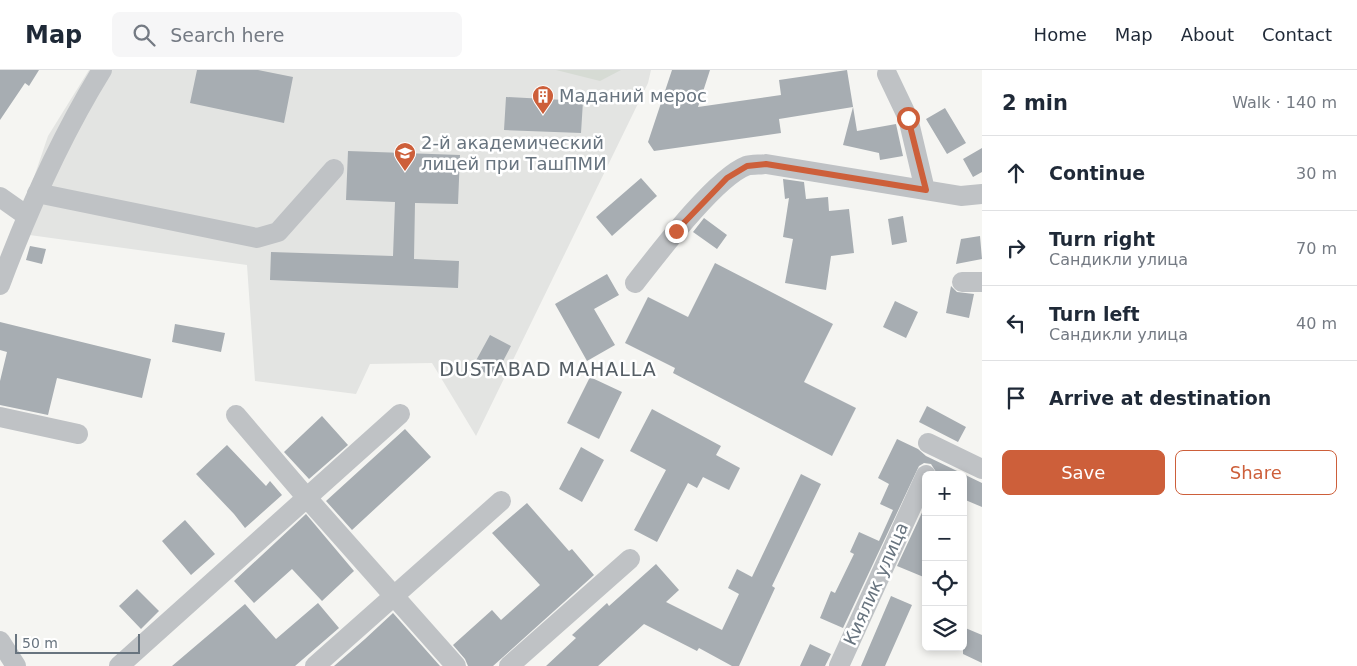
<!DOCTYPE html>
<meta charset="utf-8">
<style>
:root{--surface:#fff;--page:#f6f6f7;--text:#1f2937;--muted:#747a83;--line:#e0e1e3;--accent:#cd5f3a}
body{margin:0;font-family:"DejaVu Sans",sans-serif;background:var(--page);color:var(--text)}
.controls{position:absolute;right:15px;bottom:15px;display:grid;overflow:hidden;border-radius:8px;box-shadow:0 2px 8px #0003}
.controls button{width:45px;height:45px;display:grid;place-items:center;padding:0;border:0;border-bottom:1px solid var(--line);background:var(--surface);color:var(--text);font:25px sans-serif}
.scale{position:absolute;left:15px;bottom:12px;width:125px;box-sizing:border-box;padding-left:5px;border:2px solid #68747f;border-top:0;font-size:14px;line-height:18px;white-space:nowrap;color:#68747f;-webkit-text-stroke:4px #fff;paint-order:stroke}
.stop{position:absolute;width:15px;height:15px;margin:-11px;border:4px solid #cd5f3a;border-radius:50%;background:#fff}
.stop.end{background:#cd5f3a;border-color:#fff;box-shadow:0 1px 5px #0008}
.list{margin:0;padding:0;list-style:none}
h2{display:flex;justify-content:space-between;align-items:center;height:65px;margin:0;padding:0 20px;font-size:21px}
h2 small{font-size:16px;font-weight:400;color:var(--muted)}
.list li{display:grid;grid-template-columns:32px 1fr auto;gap:15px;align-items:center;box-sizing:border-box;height:75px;padding:0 20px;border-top:1px solid var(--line)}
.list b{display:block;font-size:19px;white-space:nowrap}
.list p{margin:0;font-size:16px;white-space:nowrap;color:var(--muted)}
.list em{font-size:16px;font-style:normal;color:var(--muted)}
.actions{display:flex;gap:10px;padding:15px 20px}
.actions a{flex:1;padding:11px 0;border:1px solid var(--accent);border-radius:8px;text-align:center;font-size:18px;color:var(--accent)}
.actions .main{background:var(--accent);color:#fff}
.icon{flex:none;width:28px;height:28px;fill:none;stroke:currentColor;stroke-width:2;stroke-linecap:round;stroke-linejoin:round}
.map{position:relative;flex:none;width:982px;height:596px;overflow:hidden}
header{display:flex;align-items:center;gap:30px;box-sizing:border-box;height:70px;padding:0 25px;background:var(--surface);border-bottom:1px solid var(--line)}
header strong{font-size:24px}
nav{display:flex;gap:28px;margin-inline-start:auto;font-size:18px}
.search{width:350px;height:45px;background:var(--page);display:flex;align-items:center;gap:12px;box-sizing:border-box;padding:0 18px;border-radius:8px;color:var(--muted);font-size:19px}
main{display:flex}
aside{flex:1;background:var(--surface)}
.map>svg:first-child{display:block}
.built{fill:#e3e4e2}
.green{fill:#d6dbd4}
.building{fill:#a7adb2}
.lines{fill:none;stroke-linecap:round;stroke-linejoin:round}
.minor{stroke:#bfc2c5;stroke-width:20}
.route{stroke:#cd5f3a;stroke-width:6}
.labels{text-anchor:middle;stroke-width:5;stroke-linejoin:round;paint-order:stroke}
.poi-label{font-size:18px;fill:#68747f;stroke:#fff;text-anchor:start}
.street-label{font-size:18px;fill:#68747f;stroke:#fff}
.neighbourhood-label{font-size:19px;letter-spacing:1px;fill:#555e65;stroke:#fff}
</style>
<header>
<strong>Map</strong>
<div class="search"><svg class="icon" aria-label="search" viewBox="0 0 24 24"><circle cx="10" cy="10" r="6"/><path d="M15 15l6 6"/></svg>Search here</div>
<nav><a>Home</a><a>Map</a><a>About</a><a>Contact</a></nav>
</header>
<main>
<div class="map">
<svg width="982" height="596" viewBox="0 0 982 596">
<rect width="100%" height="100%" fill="#f5f5f2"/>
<path class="built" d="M 89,0 L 651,0 L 648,13 L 476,366 L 432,293 L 370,294 L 356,324 L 255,311 L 247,195 L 15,163 L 48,66 Z"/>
<path class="green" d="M 556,0 L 621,0 L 600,11 Z"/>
<path class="building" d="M 0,0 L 39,0 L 29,16 L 25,13 L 0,50 Z
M 197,0 L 258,0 L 293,7 L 284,53 L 190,33 Z
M 672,0 L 710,0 L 698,37 L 781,25 L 779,10 L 847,0 L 857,61 L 896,54 L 903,86 L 880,90 L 879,83 L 843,75 L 853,37 L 779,49 L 781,63 L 654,81 L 648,72 Z
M 506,27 L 583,31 L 581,63 L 504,60 Z
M 945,38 L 966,73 L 947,84 L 926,49 Z
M 982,78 L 982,102 L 973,107 L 963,89 Z
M 348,81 L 460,85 L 458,134 L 415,133 L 414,189 L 459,191 L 458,218 L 270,210 L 271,182 L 393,186 L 395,132 L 346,130 Z
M 641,108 L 657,126 L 612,166 L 596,147 Z
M 783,109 L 804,112 L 806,129 L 828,127 L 829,141 L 849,139 L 854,183 L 831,186 L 826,220 L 785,213 L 793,169 L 783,167 L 789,128 L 785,129 Z
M 903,146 L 907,172 L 892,175 L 888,149 Z
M 704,148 L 727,165 L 717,179 L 693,162 Z
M 980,166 L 982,189 L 956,194 L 961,169 Z
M 30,176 L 46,179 L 42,194 L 26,190 Z
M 715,193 L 833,254 L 804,312 L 856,338 L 832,386 L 673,303 L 675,298 L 625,273 L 648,227 L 688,247 Z
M 607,204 L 619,225 L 594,239 L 615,275 L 587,291 L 555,234 Z
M 951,216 L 957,222 L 974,224 L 969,248 L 946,243 Z
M 895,231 L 918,242 L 906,268 L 883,257 Z
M 0,252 L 151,289 L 142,328 L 57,308 L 48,345 L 0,335 L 0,311 L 7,282 L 0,280 Z
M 175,254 L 225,263 L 221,282 L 172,272 Z
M 490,265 L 511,276 L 494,308 L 473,296 Z
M 590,307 L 622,322 L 599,369 L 567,353 Z
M 927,336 L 966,357 L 958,372 L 919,352 Z
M 652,339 L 721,376 L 716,385 L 740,398 L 729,420 L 703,407 L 697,418 L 688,413 L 657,472 L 634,460 L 666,400 L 630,381 Z
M 322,346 L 348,375 L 309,409 L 284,382 Z
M 405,359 L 431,387 L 352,460 L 326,431 Z
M 897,369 L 918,379 L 926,386 L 982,413 L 982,437 L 963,429 L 963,405 L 938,405 L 931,394 L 924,393 L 919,396 L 843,558 L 820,548 L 831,521 L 835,523 L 854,484 L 850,482 L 859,462 L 879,471 L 893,440 L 880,434 L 889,414 L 878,408 Z
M 227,375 L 266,416 L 270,411 L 282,425 L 245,458 L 234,444 L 196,404 Z
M 581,377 L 604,390 L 582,432 L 559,419 Z
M 801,404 L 821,414 L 772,516 L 775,518 L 739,596 L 732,596 L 699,578 L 697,581 L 644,554 L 598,596 L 546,596 L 576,568 L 572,565 L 607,533 L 609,536 L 656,494 L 679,520 L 666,532 L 722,560 L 739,524 L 728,518 L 737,499 L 752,507 Z
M 527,433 L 569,481 L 572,479 L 594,505 L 493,596 L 468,596 L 465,589 L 453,575 L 492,540 L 501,550 L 540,515 L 492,463 Z
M 926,434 L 926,508 L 897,496 Z
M 306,444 L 354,501 L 322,531 L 292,499 L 254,533 L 234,511 Z
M 185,450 L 215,484 L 191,505 L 162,471 Z
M 137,519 L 159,541 L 141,559 L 119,536 Z
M 891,526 L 912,535 L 885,596 L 861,596 Z
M 318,533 L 339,558 L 295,596 L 172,596 L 245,534 L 276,569 Z
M 393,543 L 440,596 L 334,596 L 365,569 Z
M 963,557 L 982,565 L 982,593 L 963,584 Z
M 810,574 L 831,584 L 825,596 L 800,596 Z"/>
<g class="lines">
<path class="minor" d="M 887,4 L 908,48 L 925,120
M 37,123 L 257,168 L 278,162 L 334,99
M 0,127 L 27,146
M 962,212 L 982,212
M 635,213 C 657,185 715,108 746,96 C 752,94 760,95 766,94 L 961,126 L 982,124
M 0,215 C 28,140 60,68 102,0
M 236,345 L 307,428 L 456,596
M 0,347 L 78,364
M 928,373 L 982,399
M 0,571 L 16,596
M 119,596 L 400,344
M 315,596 L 501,431
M 509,596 L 630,489
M 839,596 L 926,405"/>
</g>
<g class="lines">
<path class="route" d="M 676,161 L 727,108 L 747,96 L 766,94 L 926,120 L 908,48"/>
</g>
<defs>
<g id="building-pin" transform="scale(1.125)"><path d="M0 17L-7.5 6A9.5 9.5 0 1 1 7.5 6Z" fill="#cd5f3a" stroke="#fff"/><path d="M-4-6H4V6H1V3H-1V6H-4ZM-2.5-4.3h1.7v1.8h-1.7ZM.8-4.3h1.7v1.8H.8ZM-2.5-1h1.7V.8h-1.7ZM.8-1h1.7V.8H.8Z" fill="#fff"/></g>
<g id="university-pin" transform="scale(1.125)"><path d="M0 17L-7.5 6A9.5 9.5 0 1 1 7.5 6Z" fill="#cd5f3a" stroke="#fff"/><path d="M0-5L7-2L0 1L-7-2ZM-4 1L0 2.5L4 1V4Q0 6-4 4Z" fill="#fff"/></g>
</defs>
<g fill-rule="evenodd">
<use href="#building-pin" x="543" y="26"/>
<use href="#university-pin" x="405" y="83"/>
</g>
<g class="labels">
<g class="poi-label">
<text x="559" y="32">Маданий мерос</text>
<text x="421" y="79">2-й академический<tspan x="421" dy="21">лицей при ТашПМИ</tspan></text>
</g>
<g class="street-label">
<text transform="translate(876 514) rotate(-66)" y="6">Киялик улица</text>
</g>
<g class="neighbourhood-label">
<text x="548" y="306">DUSTABAD MAHALLA</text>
</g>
</g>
</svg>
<div class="controls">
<button>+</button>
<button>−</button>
<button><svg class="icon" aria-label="locate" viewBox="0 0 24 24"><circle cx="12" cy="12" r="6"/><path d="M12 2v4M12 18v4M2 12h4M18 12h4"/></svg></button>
<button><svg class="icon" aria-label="layers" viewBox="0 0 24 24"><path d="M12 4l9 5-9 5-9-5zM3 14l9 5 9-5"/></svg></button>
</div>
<div class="scale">50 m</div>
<div class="stop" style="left:908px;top:48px"></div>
<div class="stop end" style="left:676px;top:161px"></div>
</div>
<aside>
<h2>2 min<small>Walk · 140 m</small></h2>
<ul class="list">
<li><svg class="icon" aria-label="ahead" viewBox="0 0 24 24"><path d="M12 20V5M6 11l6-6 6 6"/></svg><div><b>Continue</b></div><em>30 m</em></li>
<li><svg class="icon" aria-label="right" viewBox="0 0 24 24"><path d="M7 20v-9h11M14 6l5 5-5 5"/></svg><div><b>Turn right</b><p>Сандикли улица</p></div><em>70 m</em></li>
<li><svg class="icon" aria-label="left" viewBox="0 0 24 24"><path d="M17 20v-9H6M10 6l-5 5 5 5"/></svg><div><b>Turn left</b><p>Сандикли улица</p></div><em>40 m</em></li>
<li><svg class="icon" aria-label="arrive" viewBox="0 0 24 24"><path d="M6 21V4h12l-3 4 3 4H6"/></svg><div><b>Arrive at destination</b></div></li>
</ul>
<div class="actions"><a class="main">Save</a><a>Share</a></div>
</aside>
</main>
